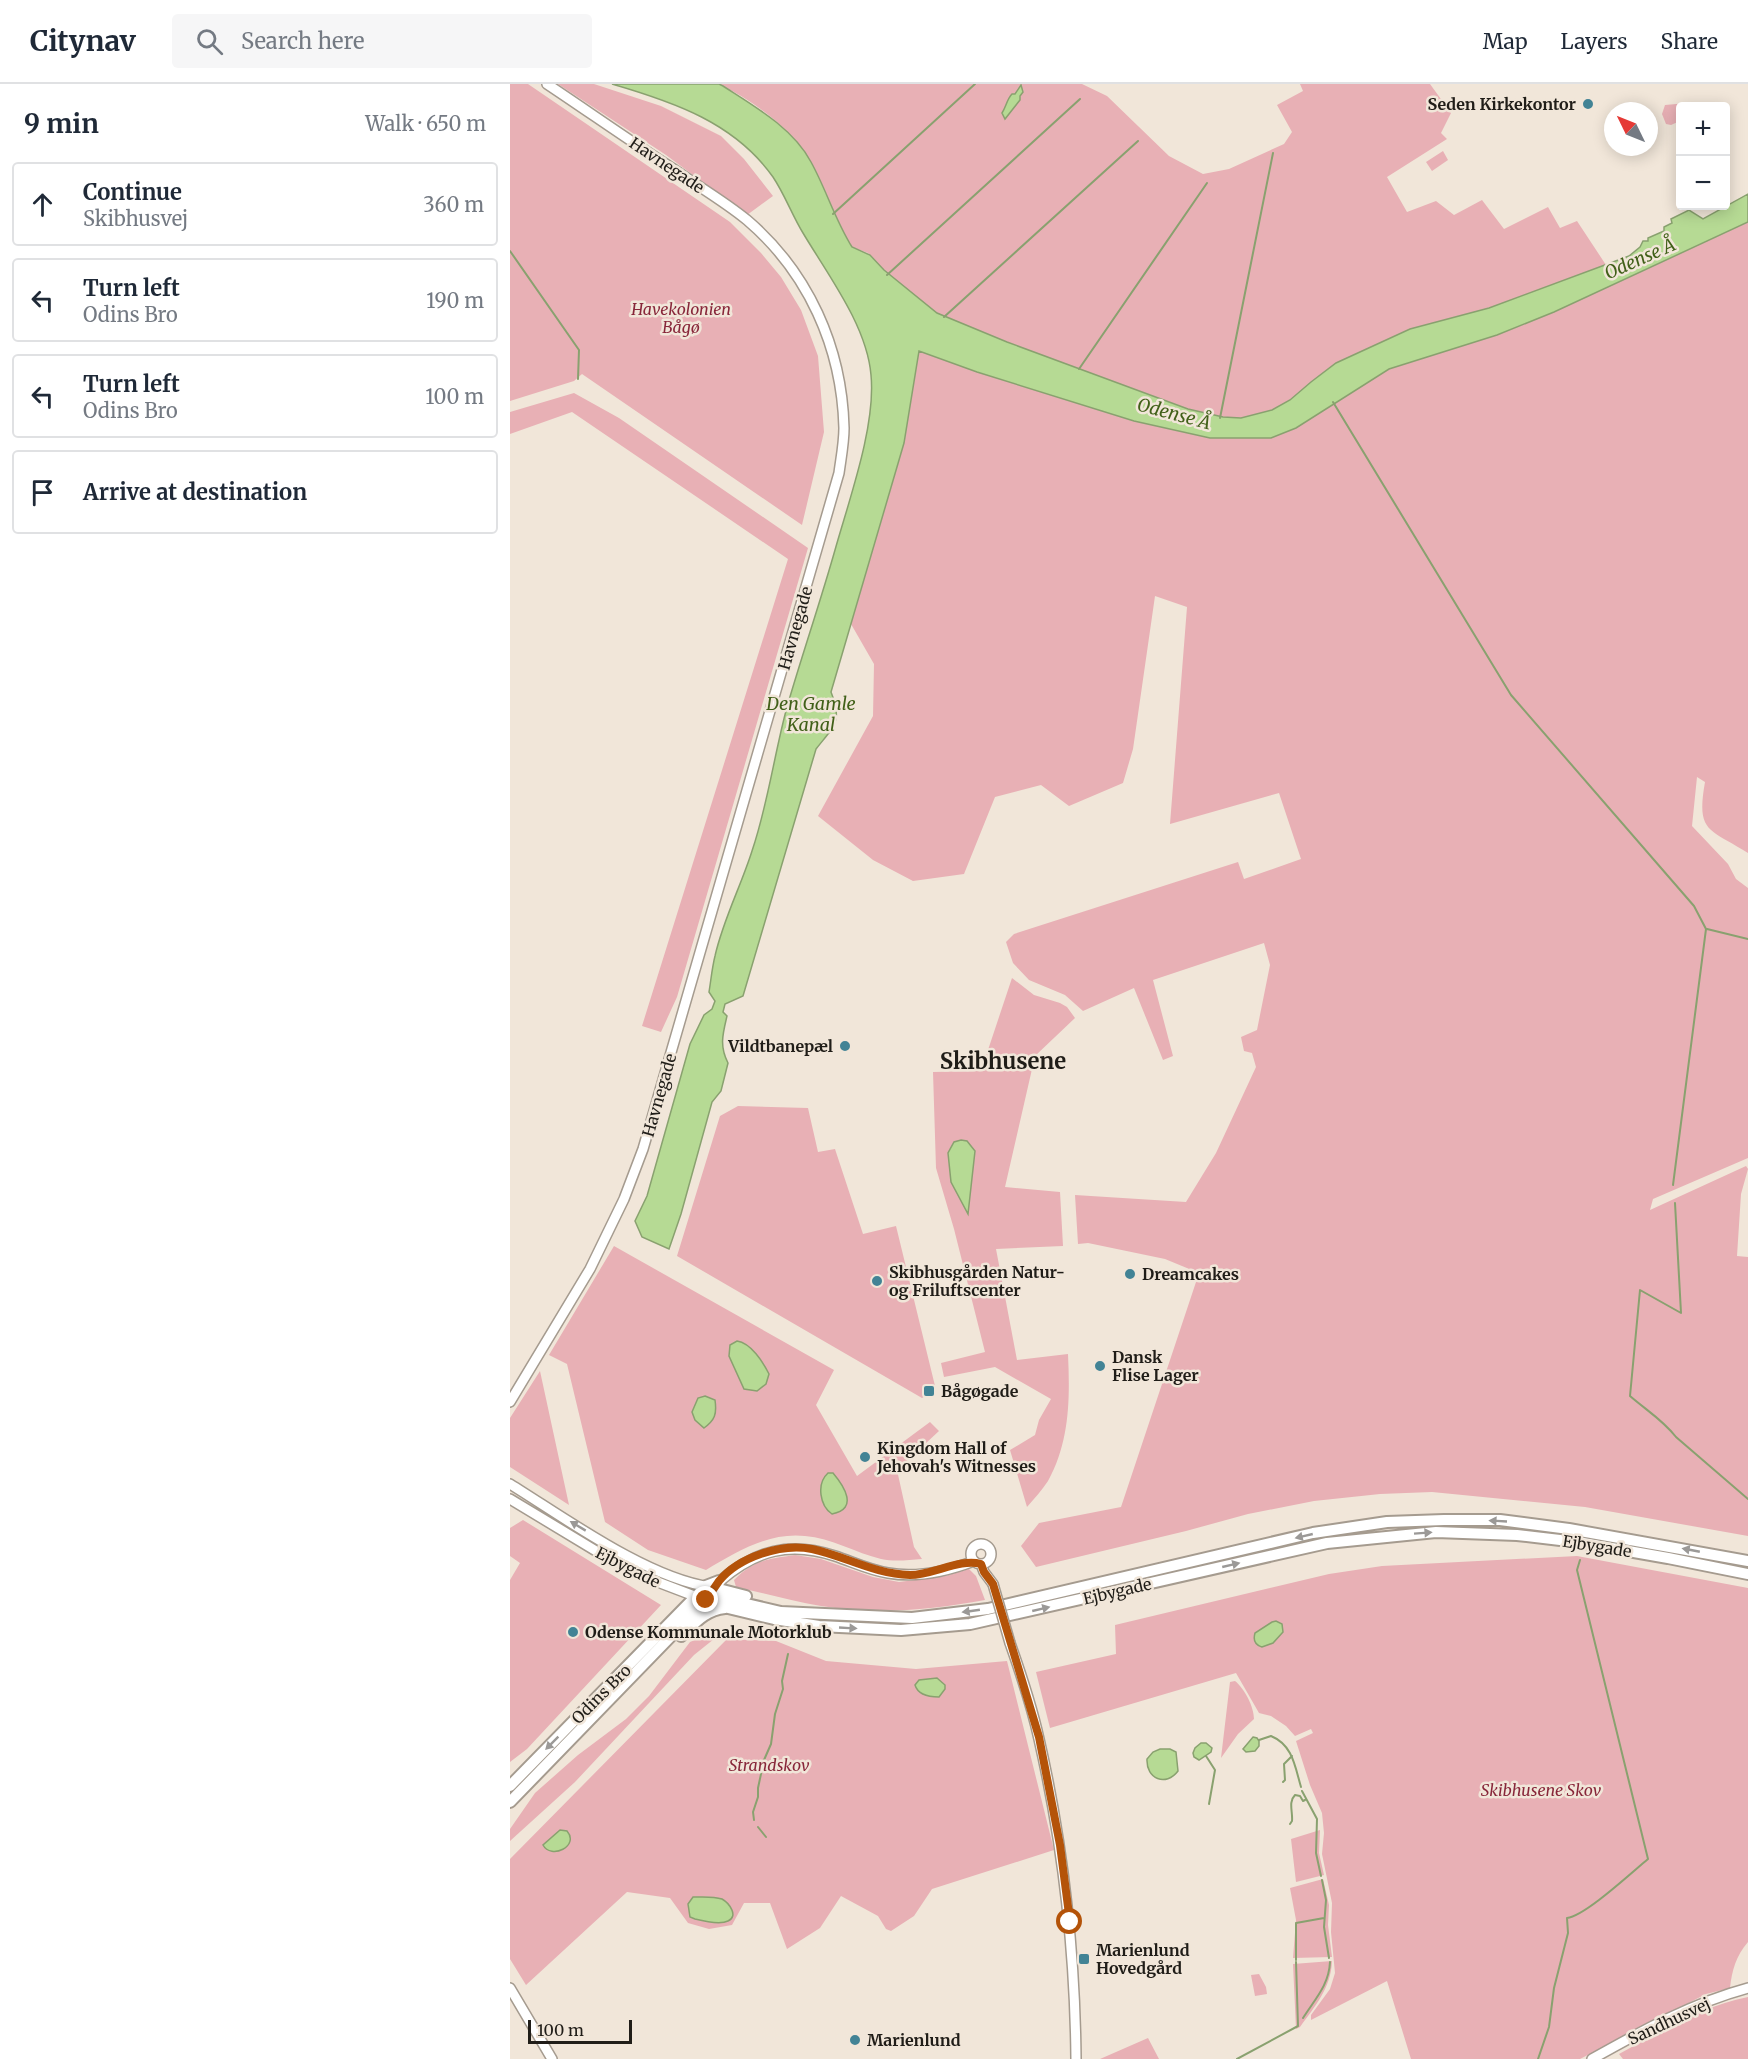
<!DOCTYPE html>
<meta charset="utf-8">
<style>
:root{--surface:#fff;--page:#f6f6f7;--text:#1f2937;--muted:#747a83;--line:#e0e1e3}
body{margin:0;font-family:Merriweather,serif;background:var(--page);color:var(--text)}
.controls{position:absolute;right:18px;top:18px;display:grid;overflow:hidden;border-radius:6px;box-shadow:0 3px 15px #0003}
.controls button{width:54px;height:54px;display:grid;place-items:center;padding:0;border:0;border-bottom:2px solid var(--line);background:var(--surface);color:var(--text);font:30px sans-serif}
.compass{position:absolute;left:1094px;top:18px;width:54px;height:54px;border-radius:50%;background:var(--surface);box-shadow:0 3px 15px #0003;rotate:313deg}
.scale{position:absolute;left:18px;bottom:15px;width:104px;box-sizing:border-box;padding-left:6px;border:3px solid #201d18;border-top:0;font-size:16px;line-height:21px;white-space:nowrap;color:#201d18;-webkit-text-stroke:4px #f1e6d9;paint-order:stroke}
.stop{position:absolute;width:18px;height:18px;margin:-14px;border:4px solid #b45309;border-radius:50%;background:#fff}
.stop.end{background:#b45309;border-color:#fff;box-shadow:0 2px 6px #0008}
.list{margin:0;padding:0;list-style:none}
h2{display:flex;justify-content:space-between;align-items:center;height:78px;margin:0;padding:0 24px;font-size:26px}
h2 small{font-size:20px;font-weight:400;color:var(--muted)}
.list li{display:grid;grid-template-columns:39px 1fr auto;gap:18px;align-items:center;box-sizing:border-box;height:84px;margin:0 12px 12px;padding:0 12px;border:2px solid var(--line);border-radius:6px}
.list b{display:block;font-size:22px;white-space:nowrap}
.list p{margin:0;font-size:20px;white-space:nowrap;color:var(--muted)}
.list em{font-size:20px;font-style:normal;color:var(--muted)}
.icon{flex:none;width:33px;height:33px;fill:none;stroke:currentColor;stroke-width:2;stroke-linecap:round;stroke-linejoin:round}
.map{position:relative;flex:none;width:1238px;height:1975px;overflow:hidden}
header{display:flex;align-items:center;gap:36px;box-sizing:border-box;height:84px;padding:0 30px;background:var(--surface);border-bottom:2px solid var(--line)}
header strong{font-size:28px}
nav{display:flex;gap:33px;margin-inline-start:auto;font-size:21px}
.search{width:420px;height:54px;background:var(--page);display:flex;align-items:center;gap:15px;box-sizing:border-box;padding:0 21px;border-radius:6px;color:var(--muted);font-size:22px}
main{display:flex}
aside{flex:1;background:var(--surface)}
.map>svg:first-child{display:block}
.green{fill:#e8b0b5}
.water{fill:#b6da94;stroke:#89a16f;stroke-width:1.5}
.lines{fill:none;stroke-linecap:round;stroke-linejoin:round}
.stream{stroke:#89a16f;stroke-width:2}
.tertiary-casing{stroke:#a59b8f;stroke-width:12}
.secondary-casing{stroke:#a59b8f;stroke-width:14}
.tertiary{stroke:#fff;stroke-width:9}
.secondary{stroke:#fff;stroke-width:10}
.tertiary-bridge-casing{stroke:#a59b8f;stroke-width:12;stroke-linecap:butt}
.tertiary-bridge{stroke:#fff;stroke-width:9}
.oneway{fill:#9b9997}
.route{stroke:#b45309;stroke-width:8}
.poi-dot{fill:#428395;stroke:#f1e6d9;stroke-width:2}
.labels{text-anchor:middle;stroke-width:5;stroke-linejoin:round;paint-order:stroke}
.poi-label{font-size:16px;font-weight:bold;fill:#201d18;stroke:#f1e6d9;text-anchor:start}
.street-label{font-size:16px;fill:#201d18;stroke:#f1e6d9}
.park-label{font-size:16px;font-style:italic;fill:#88273a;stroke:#f1e6d9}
.water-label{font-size:18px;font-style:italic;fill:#416019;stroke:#f1e6d9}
.district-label{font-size:22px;font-weight:bold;fill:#201d18;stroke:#f1e6d9}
</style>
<header>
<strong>Citynav</strong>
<div class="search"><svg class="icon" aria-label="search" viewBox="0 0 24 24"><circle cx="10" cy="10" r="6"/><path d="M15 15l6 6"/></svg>Search here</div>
<nav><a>Map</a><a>Layers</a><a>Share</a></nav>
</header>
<main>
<aside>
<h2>9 min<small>Walk · 650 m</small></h2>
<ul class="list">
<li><svg class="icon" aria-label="ahead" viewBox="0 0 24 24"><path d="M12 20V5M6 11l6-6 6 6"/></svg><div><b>Continue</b><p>Skibhusvej</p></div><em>360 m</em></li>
<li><svg class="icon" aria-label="left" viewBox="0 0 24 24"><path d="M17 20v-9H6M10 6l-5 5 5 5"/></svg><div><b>Turn left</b><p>Odins Bro</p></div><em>190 m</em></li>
<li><svg class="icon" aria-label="left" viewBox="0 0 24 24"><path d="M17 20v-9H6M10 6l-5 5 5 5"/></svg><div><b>Turn left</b><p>Odins Bro</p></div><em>100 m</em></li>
<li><svg class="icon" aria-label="arrive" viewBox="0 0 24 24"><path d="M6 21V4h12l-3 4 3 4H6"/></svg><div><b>Arrive at destination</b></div></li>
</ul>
</aside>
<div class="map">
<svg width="1238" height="1975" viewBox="0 0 1238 1975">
<rect width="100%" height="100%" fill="#f1e6d9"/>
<path class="green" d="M 0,0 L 18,0 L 220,138 L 251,169 L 271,193 L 291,226 L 308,272 L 314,348 L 292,441 L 72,290 L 64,297 L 0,317 Z
M 48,0 L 84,0 L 151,22 L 211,52 L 234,75 L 263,112 L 237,131 L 156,71 Z
M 209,0 L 572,0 L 597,12 L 659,72 L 693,90 L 719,85 L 774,60 L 782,48 L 767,21 L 793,7 L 790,0 L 920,0 L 941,29 L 931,49 L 937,55 L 877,93 L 897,128 L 926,117 L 944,131 L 972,116 L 994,145 L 1038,123 L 1050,144 L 1067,137 L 1096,181 L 979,224 L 900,245 L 826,279 L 801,298 L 780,317 L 762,326 L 731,334 L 713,333 L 678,325 L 497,258 L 427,229 L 374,186 L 358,169 L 342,163 C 325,136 316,103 300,76 C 281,44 242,16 209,0 Z
M 1189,18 L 1195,19 L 1197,22 L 1170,22 L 1170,37 L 1161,41 L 1156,40 L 1152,30 L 1155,21 Z
M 933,67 L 938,76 L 922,87 L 916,78 Z
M 1238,138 L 1238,769 C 1199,744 1186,749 1195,698 L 1187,693 L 1182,742 L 1218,780 L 1226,795 L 1238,804 L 1238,1074 L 1143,1115 L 1140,1126 L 1236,1082 L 1238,1085 L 1231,1110 L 1227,1172 L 1238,1173 L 1238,1452 L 1075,1423 L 922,1408 L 870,1410 L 804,1417 L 738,1430 L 676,1447 L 526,1483 L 511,1462 L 529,1439 L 611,1423 L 689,1189 L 655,1175 L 578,1159 L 568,1160 L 565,1111 L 676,1118 L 706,1069 L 746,983 L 742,969 L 734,967 L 731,953 L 747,946 L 760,881 L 754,859 L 643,896 L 663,972 L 653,976 L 624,904 L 573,927 L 555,911 L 519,896 L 503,879 L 496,858 L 504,850 L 728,778 L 734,795 L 791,775 L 769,709 L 660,740 L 677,523 L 645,512 L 623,665 L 613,699 L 559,722 L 531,701 L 485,713 L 454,790 L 403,797 L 363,776 L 308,732 L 363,632 L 364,580 L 341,540 L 394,359 L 409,266 L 467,288 L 624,337 L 700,354 L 761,354 L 786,344 L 879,285 L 987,251 L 1044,228 Z
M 64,309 L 109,334 L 298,464 L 167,913 L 151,948 L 132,942 L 278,475 L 62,328 L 0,350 L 0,328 Z
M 502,894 L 524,911 L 550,919 L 557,923 L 565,934 L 525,972 L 495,1103 L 550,1108 L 553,1162 L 486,1165 L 507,1276 L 558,1270 C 560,1314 560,1357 538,1397 C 532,1406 524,1415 517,1423 L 500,1366 L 525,1351 L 529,1336 L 541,1315 L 485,1283 L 434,1293 L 431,1279 L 475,1268 L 444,1145 L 426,1084 L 423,988 L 471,987 Z
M 228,1022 L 298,1024 L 308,1068 L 325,1065 L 353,1150 L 386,1142 L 426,1306 L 412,1314 L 167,1172 L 210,1032 Z
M 104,1162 L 324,1286 L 306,1321 L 347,1392 L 420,1338 L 429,1347 L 387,1386 L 404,1463 L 412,1475 C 398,1476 385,1478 371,1475 C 346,1469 321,1454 295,1452 C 259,1448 226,1468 196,1486 L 138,1466 L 95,1438 L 57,1280 L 39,1271 Z
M 30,1287 L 59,1421 L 0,1383 L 0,1334 Z
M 13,1436 L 151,1521 L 17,1665 L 0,1678 L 0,1496 L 10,1479 L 0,1472 L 0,1444 Z
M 285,1471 L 311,1475 L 363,1493 L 389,1498 L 435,1492 L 459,1485 L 466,1492 L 475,1516 C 421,1526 365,1531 311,1522 C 282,1517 254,1509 226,1503 L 224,1496 C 244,1476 258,1475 285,1471 Z
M 1067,1472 L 1238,1504 L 1238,1858 C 1226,1872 1222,1886 1220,1904 L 1196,1910 L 1070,1975 L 901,1975 L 877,1897 L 801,1936 L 801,1931 L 820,1905 L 825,1889 L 821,1848 L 822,1819 L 812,1770 L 814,1749 L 812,1729 L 800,1701 L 786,1657 L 803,1649 L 801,1645 L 785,1652 L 776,1642 L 761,1632 L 749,1629 L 726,1589 L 540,1644 L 526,1588 L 606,1570 L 605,1541 L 819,1490 L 872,1482 Z
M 206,1547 L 209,1551 L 184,1571 L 65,1698 L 0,1757 L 0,1745 L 25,1709 L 68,1671 L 116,1635 L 139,1612 L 180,1558 Z
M 217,1555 L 266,1557 L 316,1577 L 406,1585 L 497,1577 L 544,1766 L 422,1805 L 404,1832 L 381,1847 L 376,1845 L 368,1832 L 331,1812 L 310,1844 L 277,1865 L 260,1819 L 234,1819 L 222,1841 L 199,1845 L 178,1839 L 160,1814 L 117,1808 L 16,1901 L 0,1875 L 0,1775 Z
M 725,1597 C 735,1605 744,1623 744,1635 L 728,1650 L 711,1674 L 720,1598 Z
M 810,1746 L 809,1769 L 814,1791 L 786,1798 L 781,1755 Z
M 813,1795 L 819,1821 L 818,1841 L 822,1873 L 783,1874 L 786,1836 L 780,1804 Z
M 822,1877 C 821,1904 805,1922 790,1943 L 786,1945 L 783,1880 Z
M 749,1890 L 756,1903 L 757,1910 L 745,1912 L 741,1891 Z
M 1238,1913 L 1238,1975 L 1113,1975 L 1109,1970 C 1150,1948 1192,1922 1238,1913 Z
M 638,1954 L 649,1975 L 590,1975 Z"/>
<path class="water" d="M 102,0 L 209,0 L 213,2 C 244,22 283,44 301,78 C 316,105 325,136 342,163 L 360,171 L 374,186 L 427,229 L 497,258 L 678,325 L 713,333 L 731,334 L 762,326 L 780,316 L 801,298 L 826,279 L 900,245 L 979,224 L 1119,172 L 1130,163 L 1133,157 L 1138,157 L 1138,154 L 1154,147 L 1154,143 L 1162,139 L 1161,135 L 1179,126 L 1193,135 L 1238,110 L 1238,138 L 1044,228 L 987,251 L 879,285 L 786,344 L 761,354 L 700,354 L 624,337 L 467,288 L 409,267 L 394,359 L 321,608 C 333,638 324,642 306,665 L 233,912 L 215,920 L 213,928 L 217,932 C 213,949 209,962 218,979 L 211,1007 L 202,1018 L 171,1130 L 159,1165 L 132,1153 L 125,1137 L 137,1112 L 180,960 L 194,931 L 202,925 L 205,917 L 199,908 C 201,896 202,884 205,872 C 213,836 231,802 242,767 C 258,720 264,671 277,623 C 292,571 310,519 325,466 C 339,416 366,342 361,291 C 357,242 318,191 293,149 C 282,131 275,111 263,93 C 225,39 164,18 102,0 Z
M 511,1 L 513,8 L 510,12 L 510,16 L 495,35 L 492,29 C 496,23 497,15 502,10 L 505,10 Z
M 451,1056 L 457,1057 L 465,1067 L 458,1130 L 441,1098 L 438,1069 L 444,1058 Z
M 227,1257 C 241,1259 253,1278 259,1290 L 256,1300 L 247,1307 L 234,1305 L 219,1272 L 220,1261 Z
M 195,1312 L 205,1316 C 207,1330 205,1336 194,1344 L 185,1336 L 182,1328 L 188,1314 Z
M 318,1389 L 323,1389 C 334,1402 349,1425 322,1430 C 310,1422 306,1400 318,1389 Z
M 762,1538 L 766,1537 L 772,1540 L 773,1548 L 763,1559 L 752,1563 C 745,1561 743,1556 745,1549 Z
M 427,1594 L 435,1601 L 435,1605 L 429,1613 C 420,1613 408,1611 405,1601 L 409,1596 Z
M 743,1653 L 747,1654 L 749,1657 L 749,1662 L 745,1667 L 736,1668 L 733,1665 Z
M 691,1659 L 696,1659 L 702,1664 L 701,1668 L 689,1676 L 684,1673 L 683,1669 L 685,1664 Z
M 650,1665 L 660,1665 L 666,1668 L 668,1687 C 656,1703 636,1695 637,1675 L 643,1668 Z
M 50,1746 L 57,1747 C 70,1762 41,1776 33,1761 Z
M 183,1813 C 192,1813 203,1812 212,1815 C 219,1819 229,1832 218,1837 C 210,1841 193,1837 185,1835 L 180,1833 L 178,1820 Z"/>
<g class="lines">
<path class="stream" d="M 323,130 L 465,0
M 0,167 L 69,266 L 68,295
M 377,191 L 570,15
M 434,233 L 628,57
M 569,285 L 697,99
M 823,318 L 1001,611 L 1184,822 L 1196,845 L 1163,1101
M 710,334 L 763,69
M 1197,845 L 1238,855
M 1165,1119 L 1171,1229 L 1130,1206 L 1120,1312 C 1136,1326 1153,1336 1166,1353 L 1238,1415
M 749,1656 L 761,1652 C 783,1661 785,1683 791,1703
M 696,1672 L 705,1686 L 699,1720
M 773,1698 L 775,1696 L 774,1680 L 782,1672
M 792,1707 L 807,1735 L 806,1769 L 811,1792
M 244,1736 L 243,1728 L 248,1713 L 248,1704 L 254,1676 L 261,1660 L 265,1630 L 273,1605 L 272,1597 L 278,1570
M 780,1740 L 782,1737 C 783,1728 778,1718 785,1711 L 790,1712 L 793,1717 L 795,1716
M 248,1743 L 256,1753
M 812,1796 L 816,1816 L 814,1843 L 819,1874
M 786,1876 L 786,1839 L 814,1834
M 793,1934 C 805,1915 819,1901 820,1878
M 727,1975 L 788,1942 L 786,1878
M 1028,1975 L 1039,1943 L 1044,1904 L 1058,1849 L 1057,1834 C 1075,1832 1121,1789 1138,1775 L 1067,1486 L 1070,1476"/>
<g class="tertiary-casing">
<path id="tertiary" d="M 0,1318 L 80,1185 L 114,1115 L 133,1065 L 329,389 C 331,374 334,359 334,344 C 332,263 298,188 237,136 C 214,117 186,101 162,84 C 120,57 79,28 37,0
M 0,1400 C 55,1434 137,1494 200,1503
M 0,1415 L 101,1476 L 145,1497 L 187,1513
M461 1470a10 10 0 1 1 20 0a10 10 0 1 1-20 0Z
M 471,1480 L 474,1488 L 483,1500
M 210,1497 C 246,1466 280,1457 325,1472 C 343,1478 359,1486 378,1489 C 406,1494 438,1487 464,1477
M 500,1559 C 511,1590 522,1623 529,1655 C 553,1760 565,1867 566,1975
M 0,1904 L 42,1975
M 1082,1975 C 1132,1947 1182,1919 1238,1904"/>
</g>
<g class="secondary-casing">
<path id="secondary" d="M 205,1504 L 236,1512
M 198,1511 L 271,1528 L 402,1534 L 478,1525 L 803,1449 L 877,1438 L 934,1436 L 990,1436 L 1059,1445 L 1238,1477
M 187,1513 L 218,1524 L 264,1535 L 309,1542 L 391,1546 L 460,1540 L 817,1459 L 926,1448 L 1007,1451 L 1067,1458 L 1158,1474 L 1238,1490
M 171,1552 C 185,1539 195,1526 215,1524
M 0,1702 L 196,1502 L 209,1497
M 0,1718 L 196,1516 L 210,1497"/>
</g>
<use href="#tertiary" class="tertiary"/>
<use href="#secondary" class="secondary"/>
<g class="tertiary-bridge-casing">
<path id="tertiary-bridge" d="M 483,1500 L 500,1559"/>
</g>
<use href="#tertiary-bridge" class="tertiary-bridge"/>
</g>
<defs><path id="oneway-solid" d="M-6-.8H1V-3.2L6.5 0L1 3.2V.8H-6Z" transform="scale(1.5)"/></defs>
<g class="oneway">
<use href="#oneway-solid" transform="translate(988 1437) rotate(-177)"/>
<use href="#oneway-solid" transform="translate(68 1442) rotate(-149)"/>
<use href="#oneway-solid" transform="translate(913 1449) rotate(-4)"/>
<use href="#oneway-solid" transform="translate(794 1452) rotate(167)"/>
<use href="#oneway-solid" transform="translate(1181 1466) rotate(-169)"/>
<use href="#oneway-solid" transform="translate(721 1481) rotate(-13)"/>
<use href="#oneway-solid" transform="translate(531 1525) rotate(-13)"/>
<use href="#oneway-solid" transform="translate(461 1527) rotate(172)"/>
<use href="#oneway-solid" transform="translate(338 1544) rotate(3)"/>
<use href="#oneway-solid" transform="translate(42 1659) rotate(135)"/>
</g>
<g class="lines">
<path class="route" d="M 196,1516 C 200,1510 205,1503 209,1497 C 229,1473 271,1459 302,1465 C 335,1472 364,1490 400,1491 C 423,1491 450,1474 471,1480 L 474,1488 L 483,1500 L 529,1653 L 550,1761 L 560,1838"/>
</g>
<g class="poi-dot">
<circle cx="1078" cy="20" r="6"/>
<circle cx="335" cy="962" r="6"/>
<circle cx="620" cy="1190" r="6"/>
<circle cx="367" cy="1197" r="6"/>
<circle cx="590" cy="1282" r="6"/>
<rect x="413" y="1301" width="12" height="12" rx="3"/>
<circle cx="355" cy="1373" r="6"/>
<circle cx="63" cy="1548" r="6"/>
<rect x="568" y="1869" width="12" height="12" rx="3"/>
<circle cx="345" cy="1956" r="6"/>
</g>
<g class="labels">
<g class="poi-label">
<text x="1066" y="26" text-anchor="end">Seden Kirkekontor</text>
<text x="323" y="968" text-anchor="end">Vildtbanepæl</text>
<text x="379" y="1194">Skibhusgården Natur-<tspan x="379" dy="18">og Friluftscenter</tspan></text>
<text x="632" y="1196">Dreamcakes</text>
<text x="602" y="1279">Dansk<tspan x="602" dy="18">Flise Lager</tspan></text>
<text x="431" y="1313">Bågøgade</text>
<text x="367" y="1370">Kingdom Hall of<tspan x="367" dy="18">Jehovah's Witnesses</tspan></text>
<text x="75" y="1554">Odense Kommunale Motorklub</text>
<text x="586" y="1872">Marienlund<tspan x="586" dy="18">Hovedgård</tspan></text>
<text x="357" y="1962">Marienlund</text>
</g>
<g class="street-label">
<text transform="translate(157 81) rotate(34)" y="6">Havnegade</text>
<text transform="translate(285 544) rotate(-74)" y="6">Havnegade</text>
<text transform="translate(149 1011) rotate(-74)" y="6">Havnegade</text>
<text transform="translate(1087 1462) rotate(9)" y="6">Ejbygade</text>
<text transform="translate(118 1483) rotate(27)" y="6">Ejbygade</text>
<text transform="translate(607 1507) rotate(-13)" y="6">Ejbygade</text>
<text transform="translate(91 1610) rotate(-45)" y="6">Odins Bro</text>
<text transform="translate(1159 1937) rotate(-25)" y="6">Sandhusvej</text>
</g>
<g class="park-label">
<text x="171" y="231">Havekolonien<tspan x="171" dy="18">Bågø</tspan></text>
<text x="259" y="1687">Strandskov</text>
<text x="1031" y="1712">Skibhusene Skov</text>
</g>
<g class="water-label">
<text transform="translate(1130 175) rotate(-24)" y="6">Odense Å</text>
<text transform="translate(664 330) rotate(15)" y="6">Odense Å</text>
<text x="301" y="626">Den Gamle<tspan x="301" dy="21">Kanal</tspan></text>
</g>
<g class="district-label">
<text x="493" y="985">Skibhusene</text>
</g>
</g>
</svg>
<div class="controls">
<button>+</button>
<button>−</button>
</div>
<svg class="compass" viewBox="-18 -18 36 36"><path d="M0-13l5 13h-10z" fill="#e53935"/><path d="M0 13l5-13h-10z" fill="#747a83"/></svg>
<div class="scale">100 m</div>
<div class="stop" style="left:560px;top:1838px"></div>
<div class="stop end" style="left:196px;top:1516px"></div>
</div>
</main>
